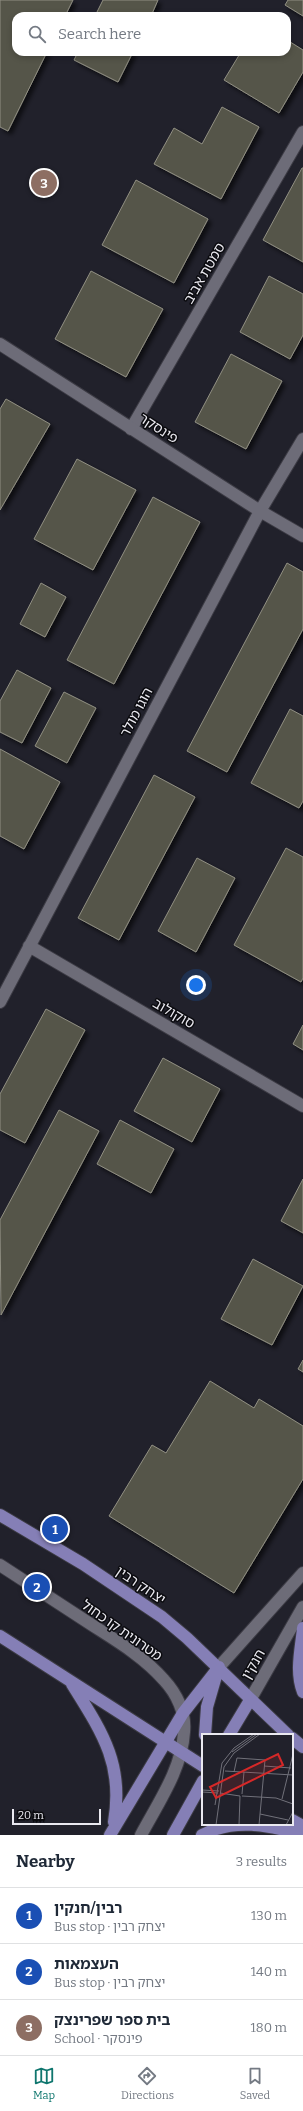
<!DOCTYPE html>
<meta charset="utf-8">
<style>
:root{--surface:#fff;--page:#f2f2f3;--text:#1f2937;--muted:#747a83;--line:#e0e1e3;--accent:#0f766e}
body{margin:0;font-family:Bitter,"Noto Sans Hebrew",serif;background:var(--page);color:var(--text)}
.scale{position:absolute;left:12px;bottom:10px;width:89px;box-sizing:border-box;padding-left:4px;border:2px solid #eae9f0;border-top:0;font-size:11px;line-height:14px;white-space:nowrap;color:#eae9f0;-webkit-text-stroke:3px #0b0b0f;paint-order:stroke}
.you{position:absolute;left:196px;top:985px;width:14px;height:14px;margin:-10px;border:3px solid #fff;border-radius:50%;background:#1a73e8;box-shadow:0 0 0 6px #1a73e833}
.badge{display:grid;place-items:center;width:26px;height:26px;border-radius:50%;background:var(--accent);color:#fff;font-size:13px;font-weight:700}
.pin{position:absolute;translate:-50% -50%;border:2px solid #fff;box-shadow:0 1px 4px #0006}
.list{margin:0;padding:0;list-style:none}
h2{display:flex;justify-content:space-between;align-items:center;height:52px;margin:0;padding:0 16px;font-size:17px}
h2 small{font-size:13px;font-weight:400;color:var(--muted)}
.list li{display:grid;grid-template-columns:26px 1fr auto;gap:12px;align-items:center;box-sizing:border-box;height:56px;padding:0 16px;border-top:1px solid var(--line)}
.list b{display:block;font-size:15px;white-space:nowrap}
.list p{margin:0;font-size:13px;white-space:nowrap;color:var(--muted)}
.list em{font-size:13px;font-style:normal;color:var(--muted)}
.icon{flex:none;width:22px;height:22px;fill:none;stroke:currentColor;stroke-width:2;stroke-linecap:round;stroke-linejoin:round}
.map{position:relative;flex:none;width:303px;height:1835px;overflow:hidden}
.search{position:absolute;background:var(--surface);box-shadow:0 2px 6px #0003;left:12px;right:12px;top:12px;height:44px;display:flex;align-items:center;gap:10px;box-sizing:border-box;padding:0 14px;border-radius:12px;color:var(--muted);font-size:15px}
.sheet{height:220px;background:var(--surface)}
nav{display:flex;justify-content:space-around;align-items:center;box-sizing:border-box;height:56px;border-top:1px solid var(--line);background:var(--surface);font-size:11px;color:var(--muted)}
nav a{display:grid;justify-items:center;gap:2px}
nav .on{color:var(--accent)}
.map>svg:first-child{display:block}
.building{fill:#555448;stroke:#919083;filter:url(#shadow)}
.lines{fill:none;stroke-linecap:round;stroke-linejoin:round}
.lane-casing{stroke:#3c3b44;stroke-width:14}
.street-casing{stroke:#3c3b44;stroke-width:14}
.secondary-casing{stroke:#3c3b44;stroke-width:14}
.primary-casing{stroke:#3c3b44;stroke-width:14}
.lane{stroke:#6d6c78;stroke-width:12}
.street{stroke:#6d6c78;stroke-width:12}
.secondary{stroke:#6d6c78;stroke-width:12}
.primary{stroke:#857fb6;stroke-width:12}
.labels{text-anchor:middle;stroke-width:3;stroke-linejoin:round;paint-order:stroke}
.street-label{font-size:14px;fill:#eae9f0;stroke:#0b0b0f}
.inset-road{fill:none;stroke:#71717a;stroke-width:1}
.view{fill:#d62828;fill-opacity:0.15;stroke:#d62828;stroke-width:2}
.inset-edge{fill:none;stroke:#eae9f0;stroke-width:2}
</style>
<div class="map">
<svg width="303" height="1835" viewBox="0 0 303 1835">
<defs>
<filter id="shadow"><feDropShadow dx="3.5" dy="3.5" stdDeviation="2" flood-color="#0009"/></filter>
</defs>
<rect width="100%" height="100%" fill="#21212b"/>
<path class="building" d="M 0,0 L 73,0 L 65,16 L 16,16 L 16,52 L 47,52 L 8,131 L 0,127 Z
M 103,0 L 158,0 L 151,16 L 95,16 Z
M 288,0 L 303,0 L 303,16 L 285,5 Z
M 287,40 L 303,50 L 303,72 L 279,113 L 224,80 L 241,52 L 287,52 Z
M 78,52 L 133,52 L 118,82 L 74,60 Z
M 222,107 L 259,127 L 221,199 L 154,164 L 174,128 L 202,144 Z
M 302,168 L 303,168 L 303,262 L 263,240 Z
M 136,180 L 208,219 L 174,283 L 102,245 Z
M 91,271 L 163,309 L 126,377 L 55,339 Z
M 269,276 L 303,294 L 303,335 L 290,359 L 240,332 Z
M 231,354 L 282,381 L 246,449 L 195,422 Z
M 6,399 L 50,424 L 0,510 L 0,409 Z
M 77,459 L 136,490 L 93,570 L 34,539 Z
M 153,497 L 200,522 L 114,684 L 67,660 Z
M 287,563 L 303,572 L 303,629 L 227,772 L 187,751 Z
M 41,583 L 66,597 L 45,637 L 20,624 Z
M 17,670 L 51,688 L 22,743 L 0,732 L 0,701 Z
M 64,692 L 96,708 L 67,763 L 35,746 Z
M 290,709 L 303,716 L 303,801 L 299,808 L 251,783 Z
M 0,749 L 60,782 L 24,849 L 0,836 Z
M 154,775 L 195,797 L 119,940 L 78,918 Z
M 286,848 L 303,857 L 303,978 L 301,982 L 234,945 Z
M 197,858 L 235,878 L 196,952 L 158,931 Z
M 46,1009 L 85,1030 L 25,1143 L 0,1130 L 0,1094 Z
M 303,1025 L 303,1050 L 293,1044 Z
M 163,1058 L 220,1089 L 192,1142 L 134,1111 Z
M 59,1110 L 99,1131 L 1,1315 L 0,1220 Z
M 120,1120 L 174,1149 L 151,1193 L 97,1164 Z
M 303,1179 L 303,1233 L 281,1221 Z
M 253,1259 L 303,1286 L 272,1345 L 221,1319 Z
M 303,1360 L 303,1372 L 298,1369 Z
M 210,1381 L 254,1408 L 259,1399 L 303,1426 L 303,1479 L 234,1593 L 109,1516 L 152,1445 L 166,1453 Z"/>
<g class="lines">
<g class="lane-casing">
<path id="lane" d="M 131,429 L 303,132
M 0,1565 C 31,1585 61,1605 92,1625 C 117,1641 144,1657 164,1680 C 177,1694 186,1713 184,1732 C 182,1769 158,1803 141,1835"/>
</g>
<g class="street-casing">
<path id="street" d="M 0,344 L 260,511 L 303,536
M 29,946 L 303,1106
M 0,1002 L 260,511 L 303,439"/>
</g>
<g class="secondary-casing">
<path id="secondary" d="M 219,1667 L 303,1573
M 250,1700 L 303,1607"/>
</g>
<g class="primary-casing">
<path id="primary" d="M 0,1515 L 83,1564 L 162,1617 L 187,1638 L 288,1735
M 303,1628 C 301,1649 295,1672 303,1692
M 0,1636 L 203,1766
M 72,1684 C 102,1732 124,1764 114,1822
M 205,1735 L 207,1707 L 216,1676
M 229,1735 L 250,1700
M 292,1738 L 303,1747
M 292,1820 L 303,1826
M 110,1835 L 183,1713 L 219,1667
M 173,1835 L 203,1781
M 202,1835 C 234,1818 269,1825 303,1835"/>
</g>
<use href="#lane" class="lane"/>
<use href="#street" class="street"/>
<use href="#secondary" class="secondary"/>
<use href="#primary" class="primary"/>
</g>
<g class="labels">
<g class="street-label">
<text transform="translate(204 273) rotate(-60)" y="5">סמטת אביב</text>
<text transform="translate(159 428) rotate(33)" y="5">פינסקר</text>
<text transform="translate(136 712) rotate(-62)" y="5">הוגו מולר</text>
<text transform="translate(174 1013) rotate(30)" y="5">סוקולוב</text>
<text transform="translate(141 1585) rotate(34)" y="5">יצחק רבין</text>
<text transform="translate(122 1630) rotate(35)" y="5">מטרונית קו כחול</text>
<text transform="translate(253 1664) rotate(-60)" y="5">חנקין</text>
</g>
</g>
<g transform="translate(202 1734)">
<rect width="91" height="91" fill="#21212b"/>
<path class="inset-road" d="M 30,18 L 55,0M 62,32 L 89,34M 23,37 L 91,41M 32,38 L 35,24 L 63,26 L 57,91M 0,56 L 17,57M 0,58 L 16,59M 18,59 L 38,62M 40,60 L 42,38M 40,62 L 74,64 L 91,70M 80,65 L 91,20M 13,71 L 20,29 L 32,14 L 52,0M 58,80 L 86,86M 14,91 L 22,33 L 32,19 L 58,0M 37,91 L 38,62M 84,91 L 91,78"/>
<path class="view" d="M 76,20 L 81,31 L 14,64 L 8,53 Z"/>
<rect width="91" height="91" class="inset-edge"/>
</g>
</svg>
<div class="scale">20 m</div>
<div class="you"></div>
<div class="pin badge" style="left:55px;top:1529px;background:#1a4fb4">1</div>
<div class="pin badge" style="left:37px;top:1587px;background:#1a4fb4">2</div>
<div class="pin badge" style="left:44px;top:183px;background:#8d6e63">3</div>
<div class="search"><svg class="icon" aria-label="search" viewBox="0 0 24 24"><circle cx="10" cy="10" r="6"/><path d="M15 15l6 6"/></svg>Search here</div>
</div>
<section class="sheet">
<h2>Nearby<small>3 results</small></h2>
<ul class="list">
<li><span class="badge" style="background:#1a4fb4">1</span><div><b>רבין/חנקין</b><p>Bus stop · יצחק רבין</p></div><em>130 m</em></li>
<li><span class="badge" style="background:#1a4fb4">2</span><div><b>העצמאות</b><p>Bus stop · יצחק רבין</p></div><em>140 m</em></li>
<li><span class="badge" style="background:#8d6e63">3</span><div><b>בית ספר שפרינצק</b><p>School · פינסקר</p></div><em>180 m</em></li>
</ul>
</section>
<nav>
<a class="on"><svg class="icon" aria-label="map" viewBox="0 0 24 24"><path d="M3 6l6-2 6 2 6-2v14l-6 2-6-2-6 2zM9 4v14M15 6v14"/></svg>Map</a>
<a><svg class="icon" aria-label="directions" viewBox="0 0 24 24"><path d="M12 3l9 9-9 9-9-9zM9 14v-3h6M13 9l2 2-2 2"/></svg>Directions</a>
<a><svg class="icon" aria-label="saved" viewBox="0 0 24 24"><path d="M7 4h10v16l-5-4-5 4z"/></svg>Saved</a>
</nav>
